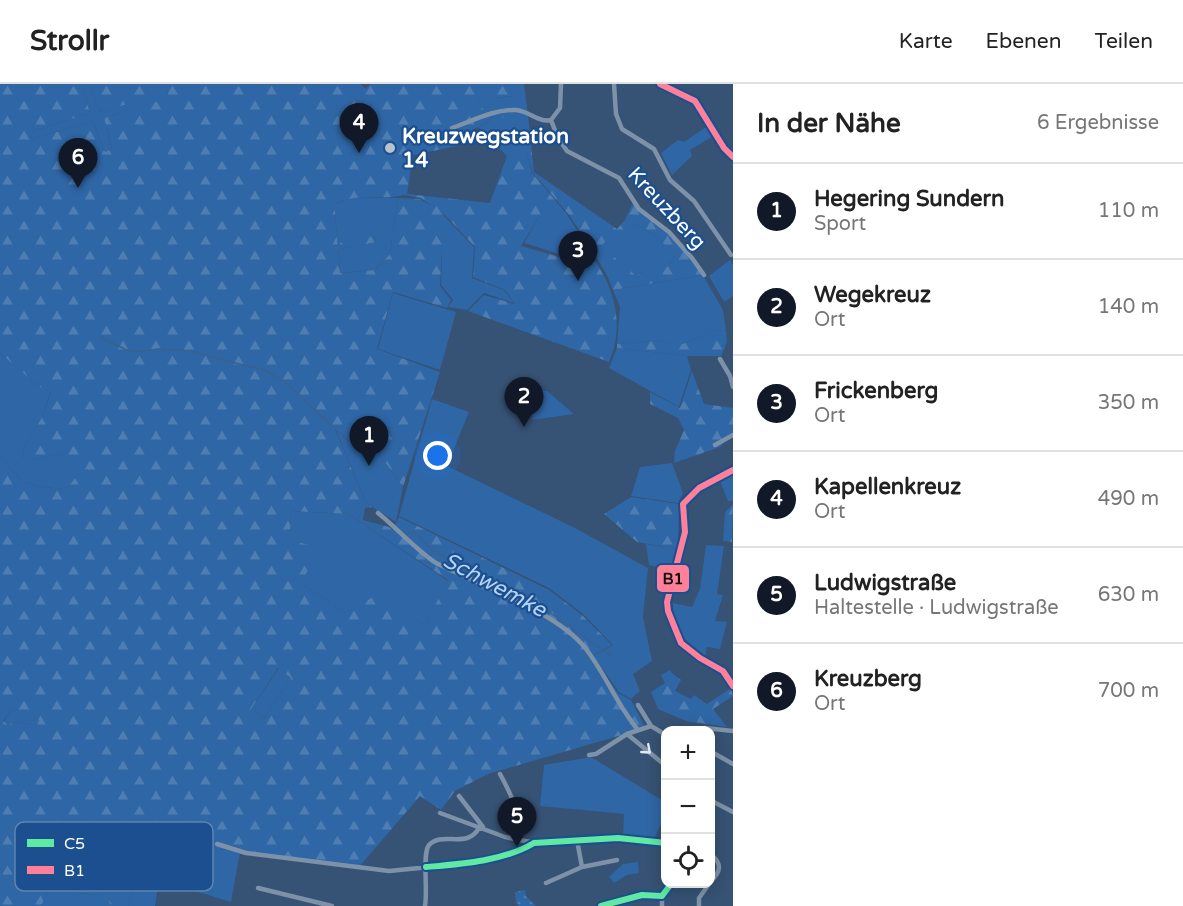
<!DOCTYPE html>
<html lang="de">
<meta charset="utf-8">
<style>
:root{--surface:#fff;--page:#f2f2f2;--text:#222;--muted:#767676;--line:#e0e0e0;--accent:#111827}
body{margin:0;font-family:"Varela Round",sans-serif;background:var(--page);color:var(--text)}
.controls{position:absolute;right:18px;bottom:18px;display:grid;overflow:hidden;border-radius:12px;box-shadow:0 3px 15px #0003}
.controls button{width:54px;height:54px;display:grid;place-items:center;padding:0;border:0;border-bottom:2px solid var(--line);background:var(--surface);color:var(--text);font:30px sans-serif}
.you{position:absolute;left:438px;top:372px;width:21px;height:21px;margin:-15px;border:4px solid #fff;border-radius:50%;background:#1a73e8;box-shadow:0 0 0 9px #1a73e833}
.badge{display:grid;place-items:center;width:39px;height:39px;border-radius:50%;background:var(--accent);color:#fff;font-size:20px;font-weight:700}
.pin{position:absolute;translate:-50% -50px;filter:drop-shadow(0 2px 3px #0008)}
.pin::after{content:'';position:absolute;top:32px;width:21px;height:18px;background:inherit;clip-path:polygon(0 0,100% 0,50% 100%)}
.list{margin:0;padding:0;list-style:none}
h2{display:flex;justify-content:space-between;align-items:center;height:78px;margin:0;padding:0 24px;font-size:26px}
h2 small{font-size:20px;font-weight:400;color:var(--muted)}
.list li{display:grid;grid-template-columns:39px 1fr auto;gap:18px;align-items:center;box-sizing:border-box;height:96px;padding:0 24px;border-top:2px solid var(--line)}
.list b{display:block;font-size:22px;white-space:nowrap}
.list p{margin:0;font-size:20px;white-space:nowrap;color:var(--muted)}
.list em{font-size:20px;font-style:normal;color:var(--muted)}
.icon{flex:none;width:33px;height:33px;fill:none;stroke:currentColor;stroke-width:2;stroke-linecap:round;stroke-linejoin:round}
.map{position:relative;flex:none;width:733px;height:822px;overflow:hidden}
header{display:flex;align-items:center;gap:36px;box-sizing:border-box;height:84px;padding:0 30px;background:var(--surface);border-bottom:2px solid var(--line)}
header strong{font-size:28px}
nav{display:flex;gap:33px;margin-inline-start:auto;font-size:21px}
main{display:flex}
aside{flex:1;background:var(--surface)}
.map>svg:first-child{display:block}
.grass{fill:#2f66a5}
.forest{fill:url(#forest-firs);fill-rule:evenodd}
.park{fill:url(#park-dots)}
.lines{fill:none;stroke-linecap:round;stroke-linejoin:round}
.stream{stroke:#3b618d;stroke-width:1.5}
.minor{stroke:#7d92a8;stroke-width:4.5}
.bus-1-casing{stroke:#1b4f8f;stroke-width:10}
.bus-2-casing{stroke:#1b4f8f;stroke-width:10}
.bus-1{stroke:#60e9a3;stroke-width:6}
.bus-2{stroke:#ff8098;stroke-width:6}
.oneway{stroke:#e5e9ee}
.poi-dot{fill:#b9c2ce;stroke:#1b4f8f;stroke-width:2}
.labels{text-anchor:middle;stroke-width:4.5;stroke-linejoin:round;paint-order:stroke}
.poi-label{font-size:21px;font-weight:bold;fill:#fff;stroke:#1b4f8f;text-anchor:start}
.street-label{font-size:21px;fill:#fff;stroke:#1b4f8f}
.water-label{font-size:22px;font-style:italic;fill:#b5d3f5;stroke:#1b4f8f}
.key{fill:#1b4f8f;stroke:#5f84b1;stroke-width:1.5}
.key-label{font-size:16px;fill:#fff}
.line-badge{stroke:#1b4f8f;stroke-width:2}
.pale-badge-label{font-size:16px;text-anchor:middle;font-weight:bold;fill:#111}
</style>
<header>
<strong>Strollr</strong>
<nav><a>Karte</a><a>Ebenen</a><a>Teilen</a></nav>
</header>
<main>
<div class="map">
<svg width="733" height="822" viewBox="0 0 733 822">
<defs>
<pattern id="forest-firs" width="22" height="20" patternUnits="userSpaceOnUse" patternTransform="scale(1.5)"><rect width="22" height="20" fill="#2f66a5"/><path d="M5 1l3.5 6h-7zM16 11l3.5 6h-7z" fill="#4e7db2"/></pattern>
<pattern id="park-dots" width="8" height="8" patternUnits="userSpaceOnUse" patternTransform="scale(1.5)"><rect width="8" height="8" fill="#2f66a5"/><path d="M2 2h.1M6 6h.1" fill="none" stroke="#4e7db2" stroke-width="1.8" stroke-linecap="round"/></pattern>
</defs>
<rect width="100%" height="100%" fill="#365274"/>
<path class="grass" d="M 81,0 L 90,0 L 100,28 L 167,7 L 169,14 L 104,34 L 112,66 L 105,68 L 93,37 L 32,55 L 30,48 L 90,29 Z
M 509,0 L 524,0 L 528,31 L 492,32 L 509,33 L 518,69 L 507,72 L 478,43 L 491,36 L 478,19 L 488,3 L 497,14 L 512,12 Z
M 709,41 L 715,51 L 690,66 L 692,72 L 672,91 L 661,69 L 678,56 L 684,58 Z
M 353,113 L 398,114 L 393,148 L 340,165 L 392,154 L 390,170 L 375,186 L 340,189 C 339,166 335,143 335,120 Z
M 547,119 L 566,129 L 593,171 L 592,173 L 566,172 L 524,159 Z
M 443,131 L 474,163 L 472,194 L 504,206 L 514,219 L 484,209 L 467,226 L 448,223 L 453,216 L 441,201 Z
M 636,140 L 655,151 L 675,172 L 666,184 L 643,188 L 621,195 L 605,171 L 601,162 L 606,156 Z
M 730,176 L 733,181 L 733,212 L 724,218 L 709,192 Z
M 703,191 L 723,226 L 726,247 L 716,246 L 683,260 L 669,260 L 659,256 L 617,260 L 620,223 L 613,206 Z
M 393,209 L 456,228 L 440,286 L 378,265 Z
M 617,264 L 687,272 L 691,286 L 679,323 L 609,284 Z
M 0,269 L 38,302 L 51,307 L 42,333 L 24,364 L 22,378 L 60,370 L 67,374 L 67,383 L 77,392 L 66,405 L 42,403 L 23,398 L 0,373 Z
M 535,306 L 547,307 L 574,330 L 532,336 Z
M 432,315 L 469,328 L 447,382 L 575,444 L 648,484 L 643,533 L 652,577 L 633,590 L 640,607 L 631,615 L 619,608 L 593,572 L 613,561 L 583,530 L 549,504 L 399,432 Z
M 349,339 L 372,360 L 403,403 L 396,438 L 366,419 L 335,344 Z
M 672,379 L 683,409 L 678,419 L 631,412 L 640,383 Z
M 733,387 L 733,417 L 728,417 L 720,397 Z
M 291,427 L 348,430 L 448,497 L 425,541 L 376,512 L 346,529 L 301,499 L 290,456 Z
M 646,460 L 678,465 L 672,487 L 649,481 Z
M 706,461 L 724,462 L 717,510 L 723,511 L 715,537 L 727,538 L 720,565 L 707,563 L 705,575 L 684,560 L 674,543 L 673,519 L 692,523 L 700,505 Z
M 279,584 L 291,594 L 264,634 L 251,625 Z
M 18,625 L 39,636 L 37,641 L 15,638 L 8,641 L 3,638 L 11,627 Z
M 591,673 L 665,718 L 665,731 L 655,753 L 623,751 L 624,730 L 540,722 L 544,681 Z
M 163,756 L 196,769 L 226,765 L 240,769 L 231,818 L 159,796 L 155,822 L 128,822 L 139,785 Z
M 638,778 L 639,789 L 627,791 L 614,799 L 609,793 L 623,780 Z
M 113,802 L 109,818 L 111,822 L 41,822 L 49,805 L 95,811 Z"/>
<path class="forest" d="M 0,0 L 81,0 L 90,29 L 30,48 L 32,55 L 93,37 L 105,68 L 112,65 L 104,34 L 168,14 L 168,8 L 100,28 L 90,0 L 360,0 L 366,5 L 370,0 L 509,0 L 512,12 L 496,14 L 488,4 L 478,19 L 489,32 L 513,27 L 528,31 L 534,88 L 617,145 L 625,136 L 633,119 L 671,150 L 703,191 L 613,206 L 606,189 L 570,132 L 533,89 L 526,68 L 532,89 L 566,129 L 547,120 L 521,162 L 570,176 L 595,177 C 616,208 624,242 609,278 L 468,227 L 484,211 L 515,220 L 505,206 L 473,193 L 475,163 L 444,130 L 440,202 L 451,216 L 447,224 L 393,208 L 377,265 L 440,288 L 403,403 L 372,360 L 349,339 L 335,345 L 366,419 L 373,423 L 365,424 L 363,436 L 389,443 L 393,446 L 399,433 L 549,506 L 582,531 L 612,561 L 592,572 L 618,609 L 631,616 L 644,641 L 632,648 L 488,690 L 455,707 L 441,726 L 420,712 L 359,783 L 226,765 L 196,769 L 164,756 L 159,778 L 148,787 L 139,785 L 128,822 L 111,822 L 109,818 L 112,802 L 95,811 L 49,805 L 41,822 L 0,822 L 0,373 L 23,398 L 42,403 L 66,405 L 77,392 L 67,388 L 67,374 L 60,370 L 22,378 L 24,364 L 42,333 L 51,308 L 38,302 L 0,269 ZM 490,32 L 509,34 L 517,69 L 507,72 L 490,119 L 407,110 L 413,71 L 458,62 L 461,52 L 491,36 ZM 404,111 L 421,114 L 433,123 L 420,115 L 398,114 L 393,148 L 340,159 L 339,165 L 392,155 L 390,170 L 375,186 L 340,189 C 339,166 335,143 335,120 C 357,108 380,117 404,111 ZM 636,140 L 655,151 L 675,172 L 666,184 L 652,179 L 645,183 L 643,188 L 635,191 L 630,186 L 625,188 L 624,193 L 621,194 L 616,186 L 616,174 L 605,171 L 601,162 L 606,157 L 615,155 ZM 291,427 L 348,430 L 448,496 L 425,541 L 376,511 L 346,529 L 301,499 L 320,464 L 290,456 ZM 278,584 L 291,594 L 264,634 L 251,625 ZM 17,625 L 39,636 L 37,641 L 15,638 L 8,641 L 3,637 L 11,627 Z
M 716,246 L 726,247 L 727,258 L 721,272 L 687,272 L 617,264 L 617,260 L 659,256 L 669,260 L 683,260 Z
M 692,287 L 704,320 L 733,324 L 733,349 L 720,363 L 674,379 L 675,367 L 684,346 L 678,334 L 650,320 L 650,308 L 680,324 Z
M 631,413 L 679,420 L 678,465 L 637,458 L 604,430 Z
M 733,420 L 732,458 L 723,457 L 725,428 Z
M 670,586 L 672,589 L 681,596 L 675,607 L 691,615 L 694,611 L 707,620 L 731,604 L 733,612 L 713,625 L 727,643 L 686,637 L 658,625 L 651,608 L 665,599 L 661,591 Z"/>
<path class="park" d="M 525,806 L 526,812 L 536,822 L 519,822 L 516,819 L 515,808 Z"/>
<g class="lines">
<path class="stream" d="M 100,253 L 127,266 L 137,268 L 158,265 L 180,266 L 203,270 L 231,278 L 262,285 L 285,298 L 333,343
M 337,346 L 349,357
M 409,449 L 414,448 L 432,465 L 472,491 L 509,503 L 535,518 L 613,573"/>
<path class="minor" d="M 614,0 L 616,30 L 622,45 L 654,65 L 670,96 L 694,117 L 731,171
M 660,0 L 695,17 L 724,64 L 733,73
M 551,36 L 558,54 L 567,67 L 619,94 L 639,125 L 669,148 L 692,174 L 704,191
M 452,44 C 472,37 494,25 516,26 C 529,27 539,39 551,36 L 560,24 L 561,0
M 720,275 L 730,292 L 733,303
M 715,361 L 733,351
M 733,386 C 716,399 694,401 683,420 L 685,448 L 667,518 L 668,527 L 681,559 L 700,574 L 723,587 L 733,602
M 378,429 C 398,445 415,465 436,479 C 478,500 559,529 586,565 C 606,591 617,621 638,646
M 638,621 L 651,642 L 666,651
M 699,646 L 705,644 L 733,647
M 627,650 L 666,682
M 710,667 L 733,680
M 589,671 L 596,670 L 627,650 L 651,642
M 500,690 C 512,712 521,730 519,756
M 459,712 L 483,743
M 710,716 L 733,728
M 440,729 L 505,753 L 540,760 L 591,754 L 619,753 L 666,759
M 577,756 L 582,783
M 217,760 L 246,769 L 389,787 L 450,781 L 525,765 L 534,759
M 710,770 C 723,779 721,788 710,798
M 546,799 L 582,783 L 617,776
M 258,804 L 332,822
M 662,812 L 662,822
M 425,822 C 428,807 422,769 429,761 C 443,746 468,767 480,742
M 601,822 L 642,811 L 662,812 L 671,800
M 699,822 L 699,814 L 709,800"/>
<g class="bus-1-casing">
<path id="bus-1" d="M 534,759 L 618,754 L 666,759
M 426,783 C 461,780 504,777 534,759
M 601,822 L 642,811 L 662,812 L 671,800"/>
</g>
<g class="bus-2-casing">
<path id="bus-2" d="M 660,0 L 695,17 L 724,64 L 733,73
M 733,386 L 699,404 L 683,420 L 685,448 L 667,518 L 668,527 L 681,559 L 700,574 L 723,587 L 733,602"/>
</g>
<use href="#bus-1" class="bus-1"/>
<use href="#bus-2" class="bus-2"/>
</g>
<defs><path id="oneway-chevron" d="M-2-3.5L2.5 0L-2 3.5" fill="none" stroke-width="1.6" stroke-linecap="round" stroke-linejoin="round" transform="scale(1.5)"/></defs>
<use class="oneway" href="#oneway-chevron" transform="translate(647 666) rotate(41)"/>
<circle class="poi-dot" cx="390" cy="64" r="6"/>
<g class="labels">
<g class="poi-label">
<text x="402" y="59">Kreuzwegstation<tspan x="402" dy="24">14</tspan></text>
</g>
<g class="street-label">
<text transform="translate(667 124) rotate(47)" y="7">Kreuzberg</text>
</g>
<g class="water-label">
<text transform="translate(495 500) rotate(28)" y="8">Schwemke</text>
</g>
</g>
<rect x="15" y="738" width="198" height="69" rx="9" class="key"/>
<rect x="27" y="755" width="27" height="8" fill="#60e9a3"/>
<rect x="27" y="782" width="27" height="8" fill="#ff8098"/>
<g class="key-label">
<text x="64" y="765">C5</text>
<text x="64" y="792">B1</text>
</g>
<rect class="line-badge" x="656" y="480" width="34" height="29" rx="6" fill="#ff8098"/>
<g class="pale-badge-label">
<text x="673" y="500">B1</text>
</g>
</svg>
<div class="controls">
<button>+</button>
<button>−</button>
<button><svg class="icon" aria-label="locate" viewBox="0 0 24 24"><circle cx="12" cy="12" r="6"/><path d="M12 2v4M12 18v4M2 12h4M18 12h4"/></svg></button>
</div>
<div class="you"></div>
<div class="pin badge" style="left:369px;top:382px">1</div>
<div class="pin badge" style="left:524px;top:343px">2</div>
<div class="pin badge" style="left:578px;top:197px">3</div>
<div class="pin badge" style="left:359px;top:69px">4</div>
<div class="pin badge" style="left:517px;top:763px">5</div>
<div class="pin badge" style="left:78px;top:104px">6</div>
</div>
<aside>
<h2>In der Nähe<small>6 Ergebnisse</small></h2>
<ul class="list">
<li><span class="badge">1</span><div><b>Hegering Sundern</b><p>Sport</p></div><em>110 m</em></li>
<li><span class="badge">2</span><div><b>Wegekreuz</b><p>Ort</p></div><em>140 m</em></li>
<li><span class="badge">3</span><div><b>Frickenberg</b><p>Ort</p></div><em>350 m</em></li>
<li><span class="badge">4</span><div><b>Kapellenkreuz</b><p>Ort</p></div><em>490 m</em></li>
<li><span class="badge">5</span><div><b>Ludwigstraße</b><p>Haltestelle · Ludwigstraße</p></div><em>630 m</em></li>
<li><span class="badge">6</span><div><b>Kreuzberg</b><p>Ort</p></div><em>700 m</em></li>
</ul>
</aside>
</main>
